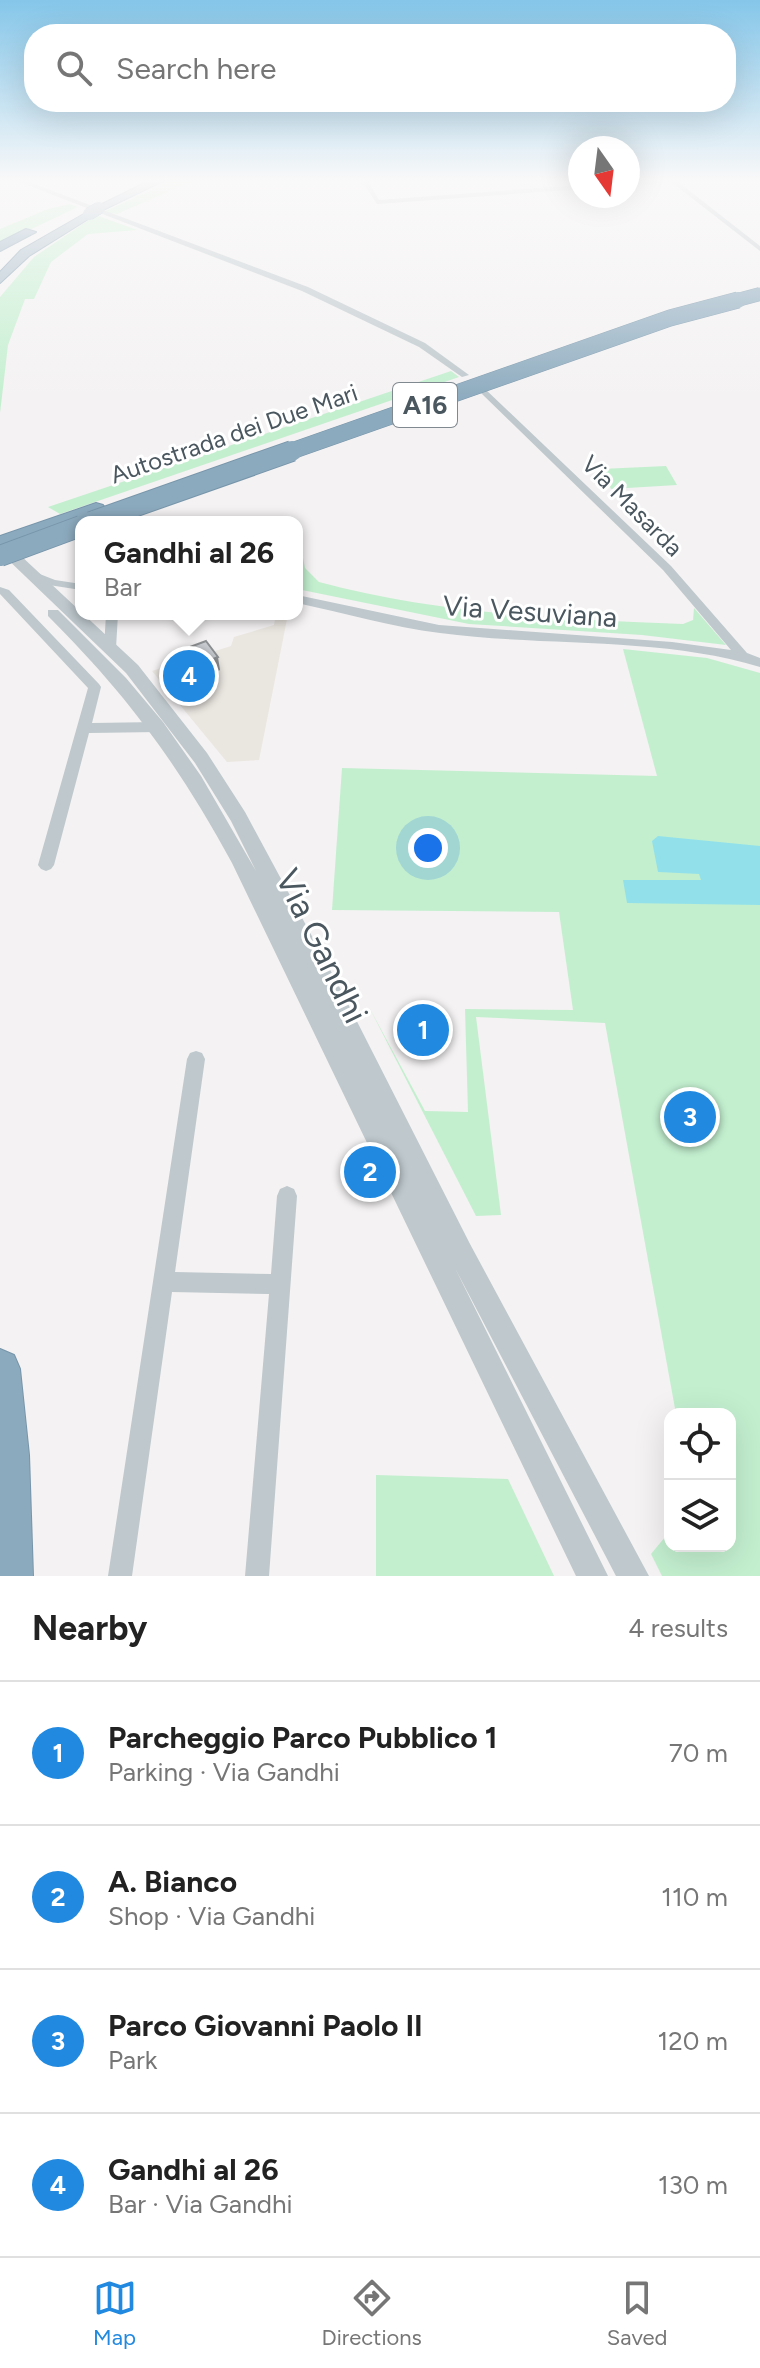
<!DOCTYPE html>
<meta charset="utf-8">
<style>
:root{--surface:#fff;--page:#f2f2f2;--text:#222;--muted:#767676;--line:#e0e0e0;--accent:#2189df}
body{margin:0;font-family:Figtree,sans-serif;background:var(--page);color:var(--text)}
.controls{position:absolute;right:24px;bottom:24px;display:grid;overflow:hidden;border-radius:16px;box-shadow:0 8px 32px #0002}
.controls button{width:72px;height:72px;display:grid;place-items:center;padding:0;border:0;border-bottom:2px solid var(--line);background:var(--surface);color:var(--text);font:40px sans-serif}
.compass{position:absolute;left:568px;top:136px;width:72px;height:72px;border-radius:50%;background:var(--surface);box-shadow:0 8px 32px #0002;rotate:166deg}
.you{position:absolute;left:428px;top:848px;width:28px;height:28px;margin:-20px;border:6px solid #fff;border-radius:50%;background:#1a73e8;box-shadow:0 0 0 12px #1a73e833}
.badge{display:grid;place-items:center;width:52px;height:52px;border-radius:50%;background:var(--accent);color:#fff;font-size:26px;font-weight:700}
.pin{position:absolute;translate:-50% -50%;border:4px solid #fff;box-shadow:0 2px 8px #0006}
.popup{position:absolute;left:75px;top:516px;width:228px;height:104px;box-sizing:border-box;display:grid;place-content:center;border-radius:16px;background:var(--surface);filter:drop-shadow(0 2px 6px #0005);font-size:26px;white-space:nowrap;color:var(--muted)}
.popup b{font-size:30px;color:var(--text)}
.popup::after{content:'';position:absolute;left:50%;top:100%;margin-left:-16px;border:16px solid transparent;border-top-color:var(--surface)}
.list{margin:0;padding:0;list-style:none}
h2{display:flex;justify-content:space-between;align-items:center;height:104px;margin:0;padding:0 32px;font-size:34px}
h2 small{font-size:26px;font-weight:400;color:var(--muted)}
.list li{display:grid;grid-template-columns:52px 1fr auto;gap:24px;align-items:center;box-sizing:border-box;height:144px;padding:0 32px;border-top:2px solid var(--line)}
.list b{display:block;font-size:30px;white-space:nowrap}
.list p{margin:0;font-size:26px;white-space:nowrap;color:var(--muted)}
.list em{font-size:26px;font-style:normal;color:var(--muted)}
.icon{flex:none;width:44px;height:44px;fill:none;stroke:currentColor;stroke-width:2;stroke-linecap:round;stroke-linejoin:round}
.map{position:relative;flex:none;width:760px;height:1576px;overflow:hidden}
.search{position:absolute;background:var(--surface);box-shadow:0 8px 32px #0002;left:24px;right:24px;top:24px;height:88px;display:flex;align-items:center;gap:20px;box-sizing:border-box;padding:0 28px;border-radius:32px;color:var(--muted);font-size:30px}
.sheet{height:680px;background:var(--surface)}
nav{display:flex;justify-content:space-around;align-items:center;box-sizing:border-box;height:112px;border-top:2px solid var(--line);background:var(--surface);font-size:22px;color:var(--muted)}
nav a{display:grid;justify-items:center;gap:4px}
nav .on{color:var(--accent)}
.map>svg:first-child{display:block}
.commercial{fill:#eae6e0}
.green{fill:#c3efcf}
.water{fill:#92e1ea}
.lines{fill:none;stroke-linecap:round;stroke-linejoin:round}
.trunk-casing{stroke:#7795aa;stroke-width:2}
.motorway-casing{stroke:#7795aa;stroke-width:2}
.minor{fill:#bec8cd;fill-rule:evenodd}
.tertiary{fill:#bec8cd;fill-rule:evenodd}
.trunk{fill:#a0b7c6;fill-rule:evenodd}
.motorway{fill:#8caabe;fill-rule:evenodd}
.trunk-bridge-casing{stroke:#7795aa;stroke-width:13;stroke-linecap:butt}
.motorway-bridge-far2-casing{stroke:#7795aa;stroke-width:14;stroke-linecap:butt}
.motorway-bridge-far1-casing{stroke:#7795aa;stroke-width:17;stroke-linecap:butt}
.motorway-bridge-casing{stroke:#7795aa;stroke-width:22;stroke-linecap:butt}
.trunk-bridge{stroke:#a0b7c6;stroke-width:12}
.motorway-bridge-far2{stroke:#8caabe;stroke-width:13}
.motorway-bridge-far1{stroke:#8caabe;stroke-width:16}
.motorway-bridge{stroke:#8caabe;stroke-width:20}
.wall{fill:#adb0b4}
.shaded-wall{fill:#8d9092}
.building{fill:#c9cdd1;stroke:#8d9092;stroke-width:2}
.labels{text-anchor:middle;stroke-width:6;stroke-linejoin:round;paint-order:stroke}
.far-street-label{font-size:24px;fill:#4a575f;stroke:#fff}
.shield{fill:#fff;stroke:#80898f;stroke-width:2}
.shield-label{font-size:26px;font-weight:bold;fill:#4a575f}
.street-label{font-size:28px;fill:#4a575f;stroke:#fff}
.near-street-label{font-size:34px;fill:#4a575f;stroke:#fff}
</style>
<div class="map">
<svg width="760" height="1576" viewBox="0 0 760 1576">
<rect width="100%" height="100%" fill="#f4f2f2"/>
<path class="commercial" d="M 276,614 L 288,614 L 259,760 L 227,762 L 152,671 L 231,646 L 234,637 L 274,625 Z"/>
<path class="green" d="M 171,181 L 193,181 L 117,214 L 103,212 Z
M 70,204 L 78,207 L 0,244 L 0,229 L 48,209 Z
M 96,215 L 137,230 L 88,234 L 51,262 L 34,299 L 25,299 L 8,345 L 0,413 L 0,297 L 34,257 Z
M 451,371 L 459,377 L 60,514 L 48,507 Z
M 666,466 L 677,485 L 611,489 L 601,469 Z
M 302,553 L 305,568 L 319,582 C 437,614 561,619 683,624 L 693,620 L 694,608 L 726,645 L 642,635 L 469,624 L 297,589 L 297,567 Z
M 623,649 L 707,658 L 760,673 L 760,1576 L 662,1576 L 651,1554 L 670,1531 L 670,1546 L 730,1546 L 730,1414 L 676,1414 L 605,1023 L 476,1017 L 501,1215 L 476,1216 L 369,1007 L 425,1111 L 468,1112 L 465,1009 L 573,1010 L 559,912 L 332,910 L 342,768 L 657,776 Z
M 376,1475 L 508,1479 L 554,1576 L 376,1576 Z"/>
<path class="water" d="M 658,836 L 760,846 L 760,905 L 627,903 L 623,880 L 701,880 L 699,874 L 658,872 L 652,841 Z"/>
<g class="lines">
<g class="trunk-casing">
<path id="trunk" d="M 149,181 L 163,181 L 103,210 L 94,208 Z
M 89,211 L 95,214 L 93,216 L 29,256 L 0,283 L 0,272 L 21,250 Z"/>
</g>
<g class="motorway-casing">
<path id="motorway" d="M 26,229 L 36,232 L 0,251 L 0,242 Z
M 96,503 L 103,505 L 106,509 L 103,513 L 0,549 L 0,536 Z
M 0,1349 L 14,1355 L 20,1369 L 29,1455 L 33,1576 L 0,1576 Z"/>
</g>
<path class="minor" d="M 17,181 L 26,181 L 308,287 L 425,343 L 469,375 L 462,377 L 419,347 L 302,291 Z
M 362,181 L 368,181 L 379,200 L 580,185 L 580,189 L 377,204 Z
M 668,181 L 665,183 L 628,186 L 628,182 Z
M 670,181 L 677,181 L 760,246 L 760,251 Z
M 484,388 L 671,566 L 747,653 L 760,658 L 760,667 C 659,636 545,647 440,633 C 392,627 344,613 297,603 L 297,595 L 439,625 L 672,642 L 731,650 L 663,570 L 481,393 L 480,391 Z
M 32,571 L 55,580 L 81,584 L 81,590 L 49,585 L 28,576 L 26,574 Z
M 0,587 L 9,590 L 99,684 L 101,687 L 92,723 L 158,722 L 165,727 L 158,732 L 89,733 L 54,865 L 51,869 L 46,871 L 41,869 L 38,865 L 88,688 L 0,594 Z
M 106,614 L 118,614 L 116,648 L 110,652 L 104,648 Z
M 196,1051 L 202,1053 L 205,1059 L 175,1272 L 271,1274 L 277,1196 L 280,1189 L 287,1186 L 294,1189 L 297,1196 L 269,1576 L 245,1576 L 269,1294 L 172,1292 L 132,1576 L 108,1576 L 187,1059 L 190,1053 Z"/>
<path class="tertiary" d="M 0,540 L 5,541 L 138,665 L 207,753 L 245,812 L 341,990 L 470,1244 L 649,1576 L 616,1576 L 455,1268 L 608,1576 L 576,1576 L 232,863 C 178,764 128,696 48,616 L 48,610 L 58,610 L 126,678 L 163,722 L 201,776 L 256,871 L 231,821 L 195,763 L 126,673 L 0,552 Z"/>
<use href="#trunk" class="trunk"/>
<use href="#motorway" class="motorway"/>
<g class="trunk-bridge-casing">
<path id="trunk-bridge" d="M 89,214 L 99,208"/>
</g>
<g class="motorway-bridge-far2-casing">
<path id="motorway-bridge-far2" d="M 730,302 L 760,294"/>
</g>
<g class="motorway-bridge-far1-casing">
<path id="motorway-bridge-far1" d="M 286,453 L 670,318 L 738,300"/>
</g>
<g class="motorway-bridge-casing">
<path id="motorway-bridge" d="M 91,522 L 292,451
M 0,556 L 81,526"/>
</g>
<use href="#trunk-bridge" class="trunk-bridge"/>
<use href="#motorway-bridge-far2" class="motorway-bridge-far2"/>
<use href="#motorway-bridge-far1" class="motorway-bridge-far1"/>
<use href="#motorway-bridge" class="motorway-bridge"/>
</g>
<path class="wall" d="M 164,668 L 220,670 L 177,688 L 172,688 L 168,681 Z"/>
<path class="shaded-wall" d="M 218,657 L 220,670 L 177,688 L 174,675 Z"/>
<path class="building" d="M 206,641 L 218,657 L 174,675 L 169,675 L 164,668 L 171,654 Z"/>
<linearGradient id="sky" x2="0" y2="1"><stop stop-color="#85c6e9"/><stop offset="0.45" stop-color="#faf9f9"/><stop offset="1" stop-color="#faf9f9" stop-opacity="0"/></linearGradient>
<rect width="760" height="402" fill="url(#sky)"/>
<g class="labels">
<g class="far-street-label">
<text transform="translate(234 434) rotate(-19)" y="8">Autostrada dei Due Mari</text>
<text transform="translate(632 506) rotate(45)" y="8">Via Masarda</text>
</g>
<rect class="shield" x="393" y="383" width="64" height="44" rx="6"/>
<g class="shield-label">
<text x="425" y="414">A16</text>
</g>
<g class="street-label">
<text transform="translate(530 611) rotate(4)" y="10">Via Vesuviana</text>
</g>
<g class="near-street-label">
<text transform="translate(322 946) rotate(64)" y="12">Via Gandhi</text>
</g>
</g>
</svg>
<div class="controls">
<button><svg class="icon" aria-label="locate" viewBox="0 0 24 24"><circle cx="12" cy="12" r="6"/><path d="M12 2v4M12 18v4M2 12h4M18 12h4"/></svg></button>
<button><svg class="icon" aria-label="layers" viewBox="0 0 24 24"><path d="M12 4l9 5-9 5-9-5zM3 14l9 5 9-5"/></svg></button>
</div>
<svg class="compass" viewBox="-18 -18 36 36"><path d="M0-13l5 13h-10z" fill="#e53935"/><path d="M0 13l5-13h-10z" fill="#767676"/></svg>
<div class="you"></div>
<div class="pin badge" style="left:423px;top:1030px">1</div>
<div class="pin badge" style="left:370px;top:1172px">2</div>
<div class="pin badge" style="left:690px;top:1117px">3</div>
<div class="pin badge" style="left:189px;top:676px">4</div>
<div class="popup"><b>Gandhi al 26</b>Bar</div>
<div class="search"><svg class="icon" aria-label="search" viewBox="0 0 24 24"><circle cx="10" cy="10" r="6"/><path d="M15 15l6 6"/></svg>Search here</div>
</div>
<section class="sheet">
<h2>Nearby<small>4 results</small></h2>
<ul class="list">
<li><span class="badge">1</span><div><b>Parcheggio Parco Pubblico 1</b><p>Parking · Via Gandhi</p></div><em>70 m</em></li>
<li><span class="badge">2</span><div><b>A. Bianco</b><p>Shop · Via Gandhi</p></div><em>110 m</em></li>
<li><span class="badge">3</span><div><b>Parco Giovanni Paolo II</b><p>Park</p></div><em>120 m</em></li>
<li><span class="badge">4</span><div><b>Gandhi al 26</b><p>Bar · Via Gandhi</p></div><em>130 m</em></li>
</ul>
</section>
<nav>
<a class="on"><svg class="icon" aria-label="map" viewBox="0 0 24 24"><path d="M3 6l6-2 6 2 6-2v14l-6 2-6-2-6 2zM9 4v14M15 6v14"/></svg>Map</a>
<a><svg class="icon" aria-label="directions" viewBox="0 0 24 24"><path d="M12 3l9 9-9 9-9-9zM9 14v-3h6M13 9l2 2-2 2"/></svg>Directions</a>
<a><svg class="icon" aria-label="saved" viewBox="0 0 24 24"><path d="M7 4h10v16l-5-4-5 4z"/></svg>Saved</a>
</nav>
